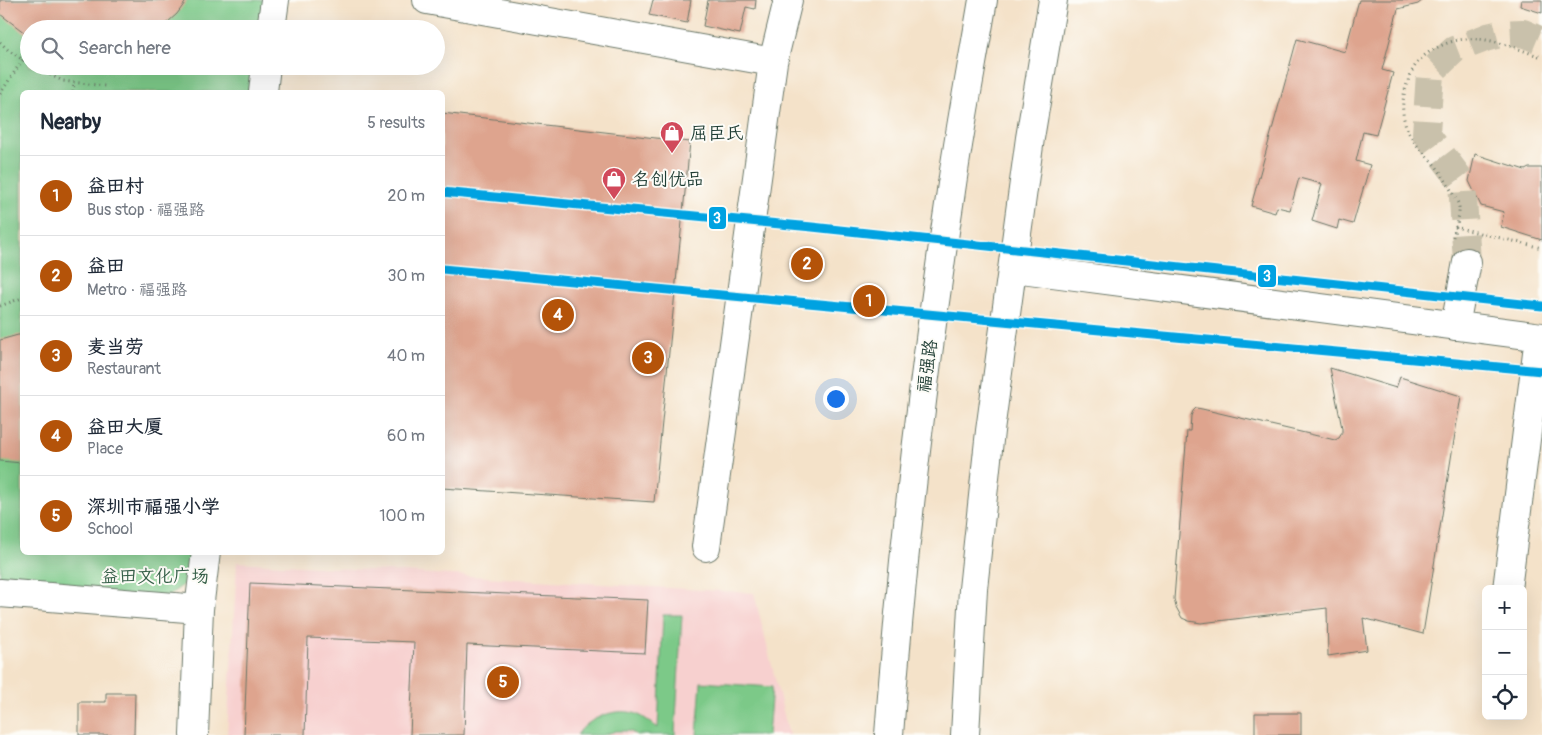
<!DOCTYPE html>
<meta charset="utf-8">
<style>
:root{--surface:#fff;--page:#f6f6f7;--text:#1f2937;--muted:#747a83;--line:#e0e1e3;--accent:#b45309}
body{margin:0;font-family:Pangolin,"LXGW WenKai TC",sans-serif;background:var(--page);color:var(--text)}
.controls{position:absolute;right:15px;bottom:15px;display:grid;overflow:hidden;border-radius:8px;box-shadow:0 5px 20px #0002}
.controls button{width:45px;height:45px;display:grid;place-items:center;padding:0;border:0;border-bottom:1px solid var(--line);background:var(--surface);color:var(--text);font:25px sans-serif}
.you{position:absolute;left:835px;top:398px;width:18px;height:18px;margin:-12px;border:4px solid #fff;border-radius:50%;background:#1a73e8;box-shadow:0 0 0 8px #1a73e833}
.badge{display:grid;place-items:center;width:32px;height:32px;border-radius:50%;background:var(--accent);color:#fff;font-size:16px;font-weight:700}
.pin{position:absolute;translate:-50% -50%;border:2px solid #fff;box-shadow:0 1px 5px #0006}
.list{margin:0;padding:0;list-style:none}
h2{display:flex;justify-content:space-between;align-items:center;height:65px;margin:0;padding:0 20px;font-size:21px}
h2 small{font-size:16px;font-weight:400;color:var(--muted)}
.list li{display:grid;grid-template-columns:32px 1fr auto;gap:15px;align-items:center;box-sizing:border-box;height:80px;padding:0 20px;border-top:1px solid var(--line)}
.list b{display:block;font-size:19px;white-space:nowrap}
.list p{margin:0;font-size:16px;white-space:nowrap;color:var(--muted)}
.list em{font-size:16px;font-style:normal;color:var(--muted)}
.icon{flex:none;width:28px;height:28px;fill:none;stroke:currentColor;stroke-width:2;stroke-linecap:round;stroke-linejoin:round}
.map{position:relative;flex:none;width:1542px;height:735px;overflow:hidden}
.search{position:absolute;background:var(--surface);box-shadow:0 5px 20px #0002;left:20px;top:20px;width:425px;height:55px;display:flex;align-items:center;gap:12px;box-sizing:border-box;padding:0 18px;border-radius:28px;color:var(--muted);font-size:19px}
.panel{position:absolute;background:var(--surface);box-shadow:0 5px 20px #0002;left:20px;top:90px;width:425px;height:465px;border-radius:8px}
.map>svg:first-child{display:block}
.built{fill:#f7d0cf}
.green{fill:#7cc988;stroke:#4e835e}
.building{fill:#dea48e}
.lines{fill:none;stroke-linecap:round;stroke-linejoin:round}
.minor-tunnel{stroke:#c9c1ab;stroke-width:28;stroke-dasharray:28 14;stroke-linecap:butt}
.minor-casing{stroke:#6a7768;stroke-width:30}
.major-casing{stroke:#6a7768;stroke-width:30}
.path{stroke:#6a7768;stroke-width:3;stroke-dasharray:1 4;stroke-linecap:butt}
.minor{stroke:#fff;stroke-width:28}
.major{stroke:#fff;stroke-width:28}
.metro-1-casing{stroke:#fdfcf7;stroke-width:12}
.metro-1{stroke:#00a2e1;stroke-width:9}
.labels{text-anchor:middle;stroke-width:4;stroke-linejoin:round;paint-order:stroke}
.poi-label{font-size:18px;fill:#1f3d34;stroke:#fdfcf7;text-anchor:start}
.street-label{font-size:18px;fill:#1f3d34;stroke:#fdfcf7}
.park-label{font-size:18px;fill:#366049;stroke:#fdfcf7}
.line-badge{stroke:#fdfcf7;stroke-width:2}
.badge-label{font-size:14px;text-anchor:middle;font-weight:bold;fill:#fff}
</style>
<div class="map">
<svg width="1542" height="735" viewBox="0 0 1542 735">
<rect width="100%" height="100%" fill="#fdfcf7"/>
<filter id="ink" filterUnits="userSpaceOnUse"><feTurbulence type="fractalNoise" baseFrequency=".02" numOctaves="2"/><feDisplacementMap in="SourceGraphic" scale="10" xChannelSelector="R" yChannelSelector="G"/><feConvolveMatrix kernelMatrix="1 2 1 2 8 2 1 2 1" color-interpolation-filters="sRGB"/></filter>
<filter id="wash" filterUnits="userSpaceOnUse"><feTurbulence type="fractalNoise" baseFrequency=".0096" numOctaves="4" result="noise"/><feDisplacementMap in="SourceGraphic" scale="20" xChannelSelector="R" yChannelSelector="G"/><feGaussianBlur stdDeviation="1.12" result="paint"/><feColorMatrix in="noise" values="0 0 0 0 0 0 0 0 0 0 0 0 0 0 0 0 0 1.4 0 .05"/><feComposite in="paint" operator="in"/></filter>
<g filter="url(#wash)">
<rect width="100%" height="100%" fill="#f4e2c9"/>
<path class="built" d="M 237,562 L 754,593 L 789,735 L 227,735 Z"/>
<path class="green" d="M 0,0 L 269,0 L 265,29 L 29,29 L 29,66 L 258,66 L 254,92 L 22,92 L 22,552 L 194,553 L 192,573 L 183,585 L 162,600 L 0,585 Z
M 663,615 L 682,615 L 675,735 L 637,735 L 629,731 L 616,731 L 603,735 L 577,735 C 588,718 614,708 634,713 C 643,716 650,722 658,728 Z
M 701,682 L 772,687 L 768,735 L 697,735 Z"/>
<g id="blocks">
<path class="building" d="M 0,0 L 187,0 L 177,14 L 160,29 L 29,29 L 29,36 L 0,14 Z
M 653,0 L 691,0 L 687,23 L 649,15 Z
M 708,0 L 756,0 L 755,9 L 746,7 L 740,34 L 703,26 Z
M 1359,0 L 1423,0 L 1418,4 L 1398,9 L 1382,70 L 1393,73 L 1376,135 L 1363,132 L 1356,161 L 1370,165 L 1353,224 L 1339,220 L 1337,229 L 1312,221 L 1322,184 L 1299,178 L 1290,210 L 1277,207 L 1275,213 L 1251,206 L 1297,39 L 1345,52 Z
M 1521,0 L 1542,0 L 1542,13 L 1520,6 Z
M 442,113 L 690,142 L 654,502 L 442,488 Z
M 1475,154 L 1525,170 L 1529,168 L 1542,168 L 1542,240 L 1501,227 L 1504,212 L 1481,206 L 1469,181 Z
M 18,335 L 22,335 L 22,463 L 0,461 L 0,340 Z
M 1330,368 L 1396,388 L 1400,377 L 1461,396 L 1423,634 L 1363,618 L 1367,650 L 1328,656 L 1327,608 L 1201,623 L 1189,621 L 1182,618 L 1176,607 L 1174,599 L 1187,431 L 1190,431 L 1191,416 L 1193,411 L 1196,408 L 1202,409 L 1335,440 L 1339,438 L 1342,433 L 1342,428 Z
M 250,583 L 648,600 L 645,653 L 467,645 L 464,735 L 410,735 L 414,642 L 308,638 L 305,735 L 244,735 Z
M 106,693 L 135,693 L 134,735 L 79,735 L 79,702 L 106,702 Z
M 1255,713 L 1301,713 L 1301,735 L 1255,735 Z"/>
</g>
</g>
<g filter="url(#ink)">
<use href="#blocks" fill-opacity="0" stroke="#6a7768" stroke-width="1"/>
<g class="lines">
<path class="minor-tunnel" d="M 1467,262 L 1462,182 L 1426,134 L 1430,73 L 1454,50 L 1488,37 L 1501,34 L 1523,33 L 1542,41"/>
<g class="minor-casing">
<path id="minor" d="M 427,0 L 773,62
M 271,29 L 275,0
M 263,92 L 266,66
M 1014,268 L 1542,337
M 1455,326 L 1467,262
M 706,547 L 773,62 L 788,0
M 1507,589 L 1539,337
M 0,593 L 199,609
M 194,735 L 199,609 L 206,552"/>
</g>
<g class="major-casing">
<path id="major" d="M 889,735 C 902,555 923,376 950,198 C 959,132 972,66 983,0
M 965,735 L 973,589 L 990,431 L 1030,138 L 1053,0"/>
</g>
<path class="path" d="M 0,42 L 8,50 L 29,64
M 32,66 L 63,81 L 105,86
M 73,92 L 74,83
M 0,94 L 23,59
M 1455,227 L 1542,248
M 1453,237 C 1455,229 1460,216 1459,208 C 1459,203 1455,198 1453,194 C 1448,184 1442,174 1435,165 C 1423,152 1412,143 1406,126 C 1400,109 1403,94 1409,78 C 1414,64 1423,55 1436,48 C 1474,28 1504,45 1542,57
M 0,306 L 22,298"/>
<use href="#minor" class="minor"/>
<use href="#major" class="major"/>
<g class="metro-1-casing">
<path id="metro-1" d="M 442,192 L 812,227 L 1542,306
M 442,269 L 1542,371"/>
</g>
<use href="#metro-1" class="metro-1"/>
</g>
</g>
<defs>
<g id="shop-pin" transform="scale(1.25)"><path d="M0 17L-7.5 6A9.5 9.5 0 1 1 7.5 6Z" fill="#d1495b" stroke="#fdfcf7"/><path d="M-5-2.5h2.3a2.7 3.5 0 0 1 5.4 0H5L5.5 6h-11ZM-1.5-2.5h3a1.5 2.3 0 0 0-3 0Z" fill="#fff"/></g>
</defs>
<g fill-rule="evenodd">
<use href="#shop-pin" x="672" y="133"/>
<use href="#shop-pin" x="614" y="179"/>
</g>
<g class="labels">
<g class="poi-label">
<text x="690" y="139">屈臣氏</text>
<text x="632" y="185">名创优品</text>
</g>
<g class="street-label">
<text transform="translate(927 366) rotate(-82)" y="6">福强路</text>
</g>
<g class="park-label">
<text x="155" y="582">益田文化广场</text>
</g>
</g>
<g class="line-badge">
<rect x="708" y="206" width="19" height="24" rx="5" fill="#00a2e1"/>
<rect x="1257" y="264" width="20" height="24" rx="5" fill="#00a2e1"/>
</g>
<g class="badge-label">
<text x="717" y="223">3</text>
<text x="1267" y="281">3</text>
</g>
</svg>
<div class="controls">
<button>+</button>
<button>−</button>
<button><svg class="icon" aria-label="locate" viewBox="0 0 24 24"><circle cx="12" cy="12" r="6"/><path d="M12 2v4M12 18v4M2 12h4M18 12h4"/></svg></button>
</div>
<div class="you"></div>
<div class="pin badge" style="left:869px;top:301px">1</div>
<div class="pin badge" style="left:807px;top:264px">2</div>
<div class="pin badge" style="left:648px;top:358px">3</div>
<div class="pin badge" style="left:558px;top:315px">4</div>
<div class="pin badge" style="left:503px;top:682px">5</div>
<div class="search"><svg class="icon" aria-label="search" viewBox="0 0 24 24"><circle cx="10" cy="10" r="6"/><path d="M15 15l6 6"/></svg>Search here</div>
<section class="panel">
<h2>Nearby<small>5 results</small></h2>
<ul class="list">
<li><span class="badge">1</span><div><b>益田村</b><p>Bus stop · 福强路</p></div><em>20 m</em></li>
<li><span class="badge">2</span><div><b>益田</b><p>Metro · 福强路</p></div><em>30 m</em></li>
<li><span class="badge">3</span><div><b>麦当劳</b><p>Restaurant</p></div><em>40 m</em></li>
<li><span class="badge">4</span><div><b>益田大厦</b><p>Place</p></div><em>60 m</em></li>
<li><span class="badge">5</span><div><b>深圳市福强小学</b><p>School</p></div><em>100 m</em></li>
</ul>
</section>
</div>
